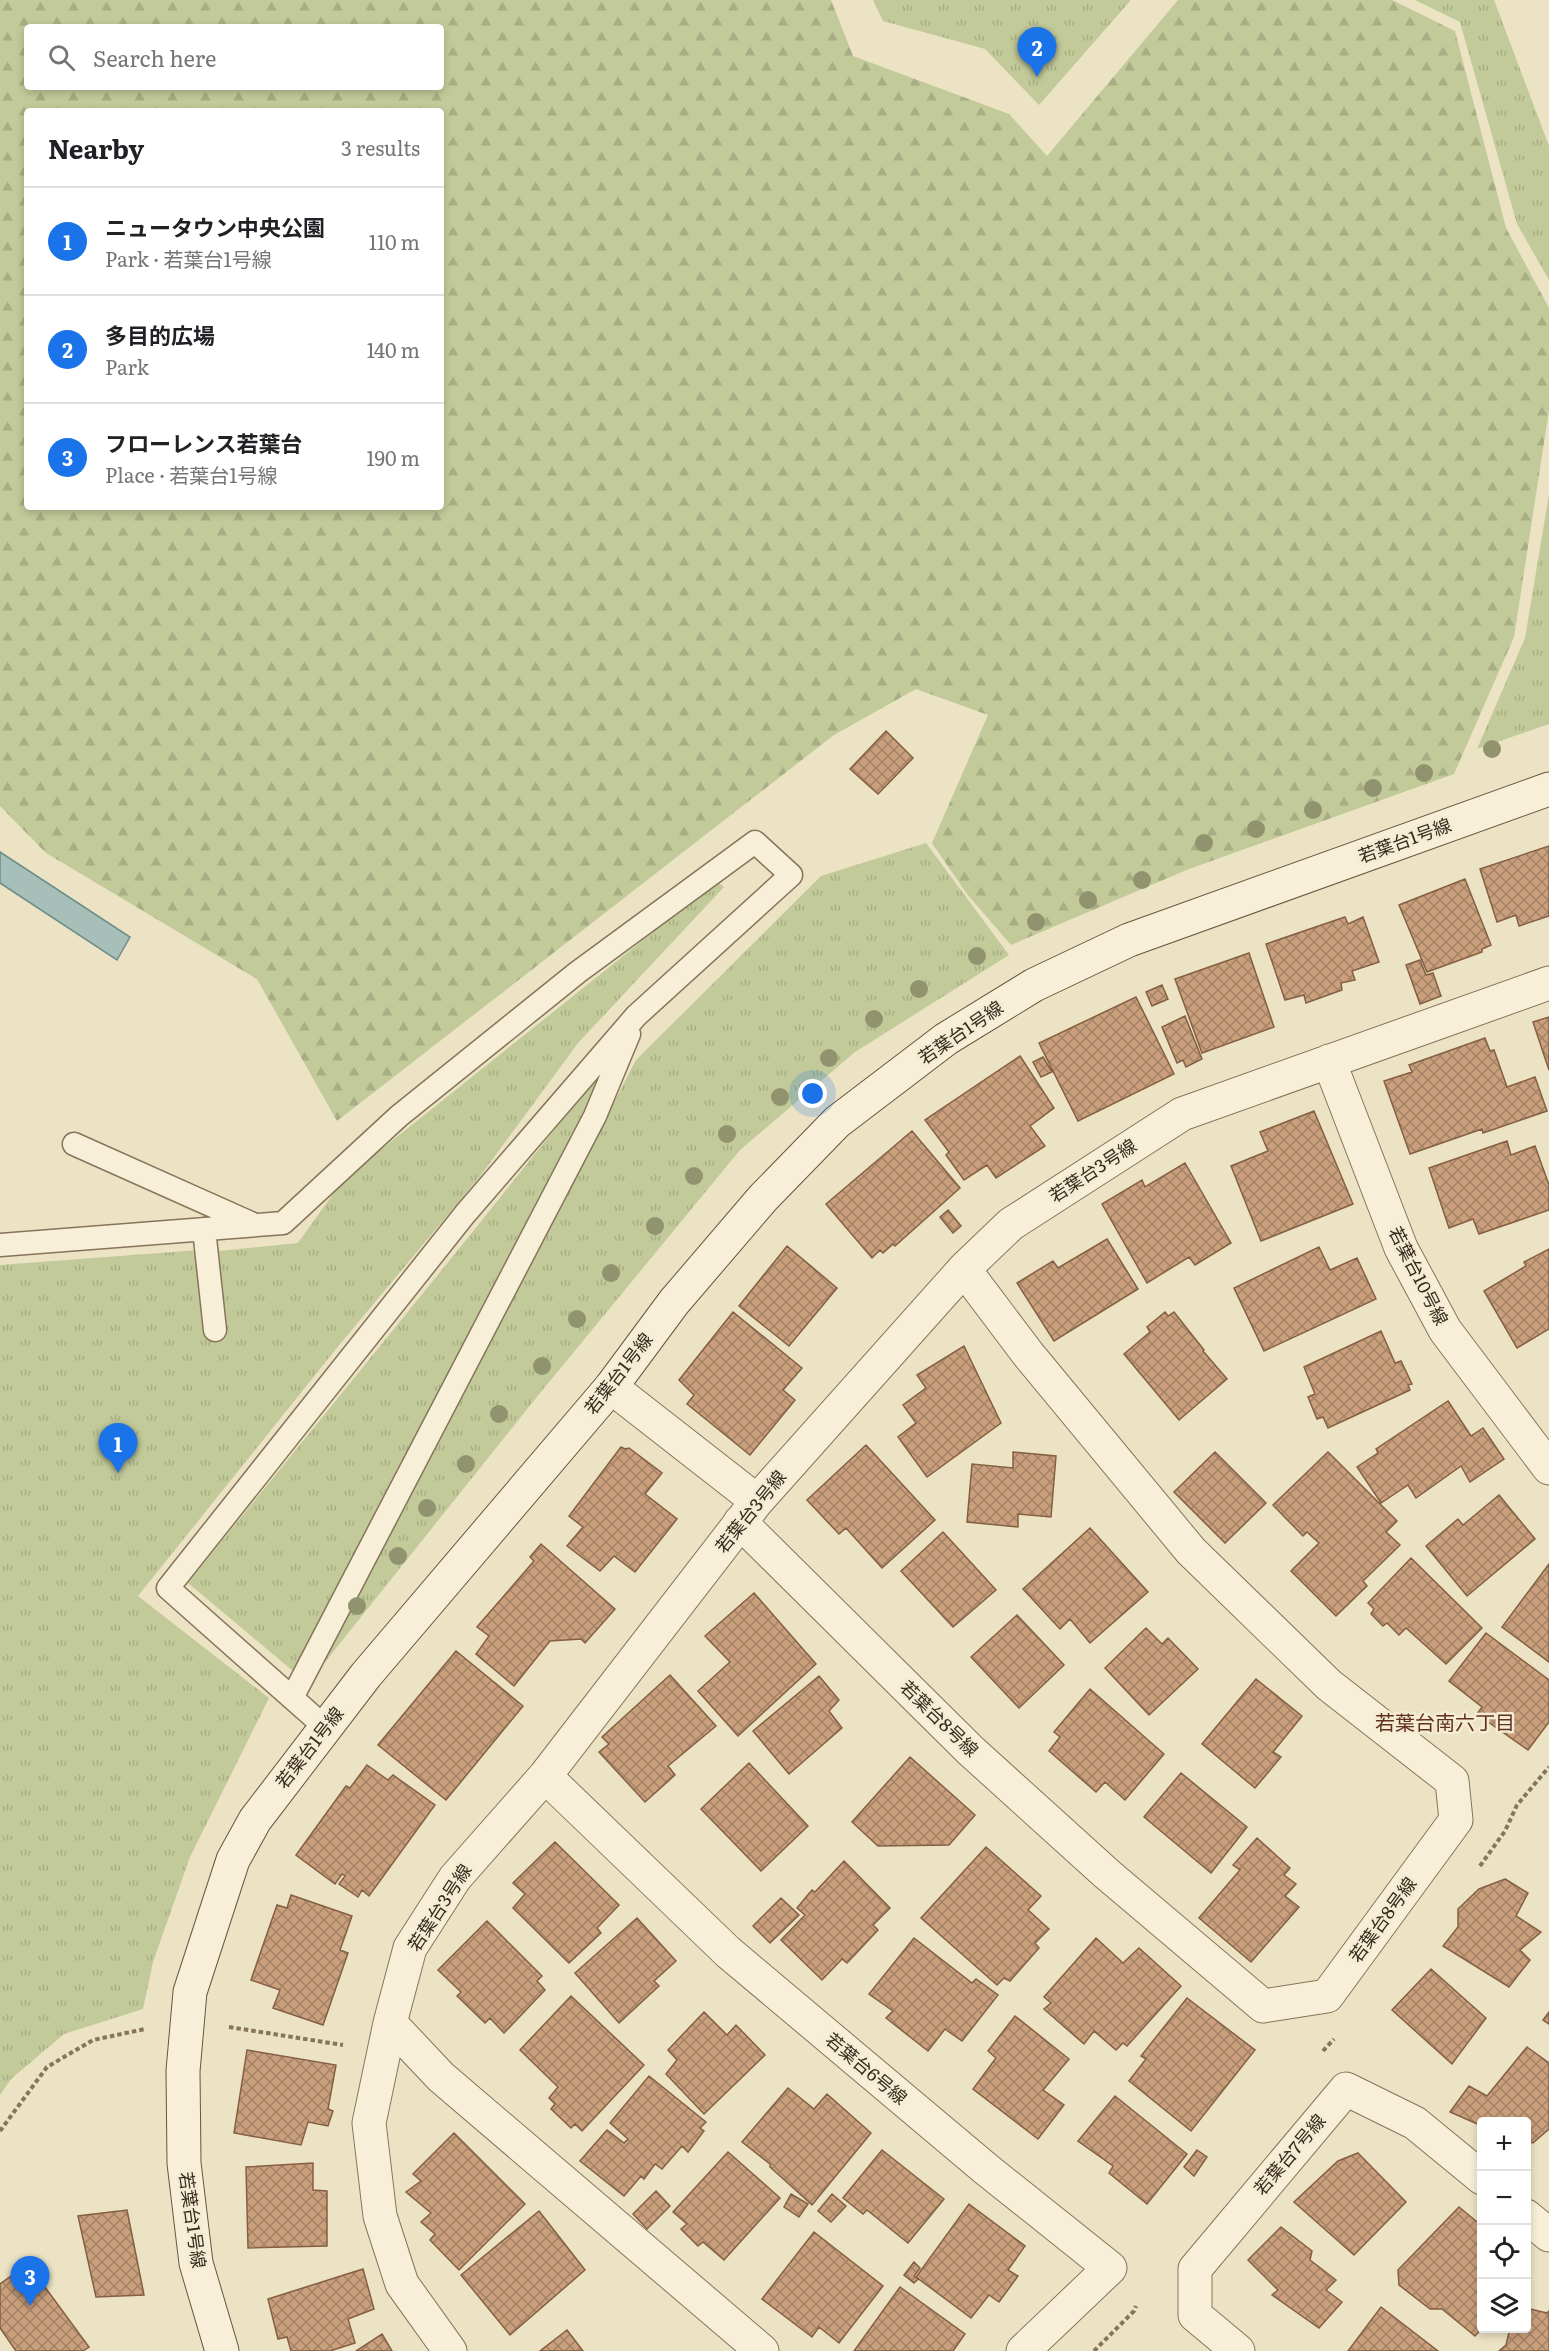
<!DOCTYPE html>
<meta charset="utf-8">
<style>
:root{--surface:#fff;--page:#f2f2f2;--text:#202124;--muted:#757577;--line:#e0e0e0;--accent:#1a73e8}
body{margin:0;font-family:Literata,"Noto Sans JP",serif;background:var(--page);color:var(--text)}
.controls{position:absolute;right:18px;bottom:18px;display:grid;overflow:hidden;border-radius:6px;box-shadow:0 3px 9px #0003}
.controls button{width:54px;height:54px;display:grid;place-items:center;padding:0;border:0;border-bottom:2px solid var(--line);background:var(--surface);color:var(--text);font:30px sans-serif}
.you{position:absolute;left:813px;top:1094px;width:21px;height:21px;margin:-15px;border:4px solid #fff;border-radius:50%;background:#1a73e8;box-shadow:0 0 0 9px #1a73e833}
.badge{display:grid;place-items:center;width:39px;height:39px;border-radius:50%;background:var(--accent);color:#fff;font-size:20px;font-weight:700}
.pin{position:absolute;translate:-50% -50px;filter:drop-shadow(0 2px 3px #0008)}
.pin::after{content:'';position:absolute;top:32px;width:21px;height:18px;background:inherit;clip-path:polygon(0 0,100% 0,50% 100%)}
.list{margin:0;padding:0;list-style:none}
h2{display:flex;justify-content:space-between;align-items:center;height:78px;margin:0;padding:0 24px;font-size:26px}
h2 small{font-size:20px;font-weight:400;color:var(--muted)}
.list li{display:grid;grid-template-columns:39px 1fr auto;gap:18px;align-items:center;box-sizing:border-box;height:108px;padding:0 24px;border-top:2px solid var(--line)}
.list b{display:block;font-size:22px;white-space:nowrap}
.list p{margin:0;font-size:20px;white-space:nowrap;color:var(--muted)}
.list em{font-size:20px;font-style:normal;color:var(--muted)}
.icon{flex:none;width:33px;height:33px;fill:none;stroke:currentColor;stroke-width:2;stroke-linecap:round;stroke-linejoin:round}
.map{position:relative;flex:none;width:1549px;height:2351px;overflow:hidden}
.search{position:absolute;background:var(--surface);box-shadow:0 3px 9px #0003;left:24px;top:24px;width:420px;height:66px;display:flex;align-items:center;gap:15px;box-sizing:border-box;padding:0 21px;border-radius:6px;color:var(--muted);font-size:22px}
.panel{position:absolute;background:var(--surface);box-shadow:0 3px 9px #0003;left:24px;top:108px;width:420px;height:402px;border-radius:6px}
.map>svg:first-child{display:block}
.grass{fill:url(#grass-tufts)}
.forest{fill:url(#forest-firs);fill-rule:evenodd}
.water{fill:#a6bfb9;stroke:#6d8d87;stroke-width:1.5}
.building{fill:url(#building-cross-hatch);stroke:#845f42;stroke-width:1.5}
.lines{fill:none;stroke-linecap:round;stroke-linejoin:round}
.lane-casing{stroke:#86745b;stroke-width:25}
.street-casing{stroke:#86745b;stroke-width:35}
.secondary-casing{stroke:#68553f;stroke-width:35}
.path{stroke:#86745b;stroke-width:4;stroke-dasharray:4.5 3;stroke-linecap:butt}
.lane{stroke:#f7efd7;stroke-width:22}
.street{stroke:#f7efd7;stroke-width:33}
.secondary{stroke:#f7efd7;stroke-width:33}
.tree{fill:#90936d}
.labels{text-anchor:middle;stroke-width:5;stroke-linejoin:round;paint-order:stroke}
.street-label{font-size:18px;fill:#372b1f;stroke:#f4ecd3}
.neighbourhood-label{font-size:20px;fill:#613020;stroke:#f4ecd3}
</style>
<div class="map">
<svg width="1549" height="2351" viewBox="0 0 1549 2351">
<defs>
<pattern id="grass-tufts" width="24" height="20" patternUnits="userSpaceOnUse" patternTransform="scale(1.5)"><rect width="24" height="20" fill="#c2ca99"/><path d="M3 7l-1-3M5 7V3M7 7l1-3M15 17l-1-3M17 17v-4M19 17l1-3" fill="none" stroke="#a7ae83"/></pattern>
<pattern id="forest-firs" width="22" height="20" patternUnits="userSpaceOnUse" patternTransform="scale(1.5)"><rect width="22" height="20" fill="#c2ca99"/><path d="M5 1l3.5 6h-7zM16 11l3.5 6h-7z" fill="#a7ae83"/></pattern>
<pattern id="building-cross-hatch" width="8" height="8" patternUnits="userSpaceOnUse" patternTransform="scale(1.5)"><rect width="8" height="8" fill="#c99f7c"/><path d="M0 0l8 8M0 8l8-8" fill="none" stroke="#a48265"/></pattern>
</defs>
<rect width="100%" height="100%" fill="#ece2c4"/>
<path class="grass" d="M 873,0 L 1131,0 L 1039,105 L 985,49 L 883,21 Z
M 1415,0 L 1494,0 L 1549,146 L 1549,280 L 1517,224 L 1460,22 Z
M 1549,494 L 1549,724 L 1477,749 L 1525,638 Z
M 926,843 L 1009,955 L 855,1052 L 740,1150 L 536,1398 L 325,1662 L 319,1659 L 474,1371 L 636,1060 L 821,876 Z
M 717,881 L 724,887 L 578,1043 L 481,1175 L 336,1349 L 138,1596 L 269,1698 L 190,1857 L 153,1962 L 143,2009 L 64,2034 L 11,2079 L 0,2095 L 0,1265 L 200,1250 L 203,1335 L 223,1334 L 219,1251 L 298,1243 L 343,1180 Z
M 611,1058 L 293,1671 L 188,1583 C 329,1408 472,1235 611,1058 Z"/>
<path class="forest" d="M 0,0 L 831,0 L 853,56 L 1009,114 L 1047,156 L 1178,0 L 1392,0 L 1455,31 L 1506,228 L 1549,308 L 1549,410 L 1514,637 L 1454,774 L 1189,869 L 1011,945 L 967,894 L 932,843 L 988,715 L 916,689 L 834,735 L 337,1121 L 257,979 L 46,853 L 0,806 ZM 27,27 L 441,27 L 441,87 L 27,87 ZM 27,111 L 441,111 L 441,507 L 27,507 Z"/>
<path class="water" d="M 0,852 L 130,937 L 117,960 L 0,883 Z"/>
<path class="building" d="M 886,731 L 913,758 L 878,794 L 850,769 Z
M 1549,846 L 1549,916 L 1519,926 L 1516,915 L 1497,922 L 1480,869 Z
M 1465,879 L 1491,945 L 1482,949 L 1482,952 L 1427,972 L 1399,905 Z
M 1345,917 L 1348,924 L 1363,917 L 1379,962 L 1352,971 L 1355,980 L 1341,983 L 1342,990 L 1306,1003 L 1304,995 L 1285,1000 L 1266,944 Z
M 1249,953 L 1274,1027 L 1202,1053 L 1175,979 Z
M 1420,960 L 1426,975 L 1433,973 L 1441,996 L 1420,1004 L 1406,965 Z
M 1162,985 L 1168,999 L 1152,1006 L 1146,992 Z
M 1136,997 L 1174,1074 L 1078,1121 L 1039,1043 Z
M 1185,1016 L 1202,1059 L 1186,1067 L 1183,1060 L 1177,1063 L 1162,1027 Z
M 1549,1017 L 1549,1070 L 1533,1022 Z
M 1485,1038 L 1490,1051 L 1494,1050 L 1507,1087 L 1535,1077 L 1547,1111 L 1483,1133 L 1482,1129 L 1410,1154 L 1384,1081 L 1412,1072 L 1409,1065 Z
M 1020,1056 L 1054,1108 L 1030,1126 L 1045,1146 L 996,1178 L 987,1165 L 964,1180 L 946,1155 L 949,1152 L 925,1120 Z
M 1043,1057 L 1052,1072 L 1041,1077 L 1033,1062 Z
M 1314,1111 L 1353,1204 L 1261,1241 L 1231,1166 L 1268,1151 L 1260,1132 Z
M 912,1131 L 960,1188 L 895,1246 L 893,1244 L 883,1253 L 880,1250 L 872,1258 L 826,1204 Z
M 1507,1141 L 1511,1155 L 1535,1146 L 1549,1185 L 1549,1210 L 1479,1234 L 1473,1219 L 1449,1228 L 1429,1168 Z
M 1185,1163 L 1231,1243 L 1195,1265 L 1189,1257 L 1147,1283 L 1102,1204 L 1142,1180 L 1145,1187 Z
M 948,1210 L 961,1226 L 953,1233 L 940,1217 Z
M 1107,1239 L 1138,1289 L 1054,1341 L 1017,1283 L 1053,1261 L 1058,1268 Z
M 787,1246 L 837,1288 L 789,1346 L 739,1306 Z
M 1319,1247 L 1330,1270 L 1357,1258 L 1376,1299 L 1264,1351 L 1234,1288 Z
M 1549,1249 L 1549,1329 L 1517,1348 L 1484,1291 L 1526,1266 L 1524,1262 Z
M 733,1312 L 802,1368 L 783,1390 L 795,1400 L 750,1455 L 687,1404 L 694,1395 L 679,1380 Z
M 1165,1312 L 1168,1316 L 1174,1312 L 1204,1350 L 1203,1351 L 1227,1379 L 1179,1420 L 1124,1354 L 1150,1332 L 1147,1327 Z
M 1381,1331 L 1395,1363 L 1401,1361 L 1412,1384 L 1408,1385 L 1410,1390 L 1328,1428 L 1323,1417 L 1317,1419 L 1308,1397 L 1315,1394 L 1304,1367 Z
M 964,1346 L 1001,1423 L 927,1477 L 898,1437 L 916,1423 L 903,1405 L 926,1388 L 917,1375 Z
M 1448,1401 L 1471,1436 L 1483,1428 L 1504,1459 L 1470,1482 L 1461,1466 L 1416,1498 L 1408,1485 L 1381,1503 L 1357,1467 L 1378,1453 L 1376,1449 Z
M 866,1445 L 935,1520 L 882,1568 L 846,1528 L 839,1534 L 807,1500 Z
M 621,1447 L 625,1449 L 629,1448 L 662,1473 L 645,1494 L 677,1519 L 635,1572 L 614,1556 L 600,1571 L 567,1546 L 583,1527 L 569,1516 Z
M 1013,1452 L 1056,1456 L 1051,1517 L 1018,1514 L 1018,1527 L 967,1522 L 972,1464 L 1013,1468 Z
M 1215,1452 L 1266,1503 L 1225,1543 L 1174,1492 Z
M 1328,1452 L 1397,1521 L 1386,1532 L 1400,1545 L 1363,1581 L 1367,1586 L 1336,1616 L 1291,1571 L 1319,1543 L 1307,1532 L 1303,1536 L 1273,1505 Z
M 1499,1495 L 1535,1539 L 1467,1596 L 1426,1546 L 1458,1519 L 1463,1525 Z
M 1090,1528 L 1148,1592 L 1090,1643 L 1070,1619 L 1060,1629 L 1023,1589 Z
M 943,1532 L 996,1590 L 953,1627 L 901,1571 Z
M 541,1544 L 615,1609 L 585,1643 L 581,1639 L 550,1641 L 514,1686 L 476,1654 L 489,1636 L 477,1627 L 534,1561 L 530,1557 Z
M 1411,1558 L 1482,1628 L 1446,1664 L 1406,1628 L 1399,1635 L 1387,1623 L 1383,1626 L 1371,1614 L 1374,1609 L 1368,1603 Z
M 1549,1564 L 1549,1662 L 1502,1627 Z
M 754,1593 L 816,1664 L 738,1736 L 698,1691 L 730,1662 L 705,1636 Z
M 1017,1615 L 1064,1665 L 1019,1708 L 971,1657 Z
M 1146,1628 L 1162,1644 L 1168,1638 L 1198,1669 L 1149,1715 L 1105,1668 Z
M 1486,1633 L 1549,1680 L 1549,1722 L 1528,1750 L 1477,1714 L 1482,1707 L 1449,1681 Z
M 456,1651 L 523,1706 L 446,1800 L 378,1745 Z
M 670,1675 L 716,1726 L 668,1766 L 675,1775 L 645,1802 L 599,1752 L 609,1744 L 602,1737 Z
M 819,1676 L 839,1700 L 829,1711 L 842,1728 L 789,1774 L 753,1731 Z
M 1256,1679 L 1302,1716 L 1273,1752 L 1281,1757 L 1255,1788 L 1202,1744 Z
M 1090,1689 L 1164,1754 L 1125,1800 L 1105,1782 L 1096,1792 L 1049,1751 L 1060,1737 L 1054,1732 Z
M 910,1757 L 975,1815 L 949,1845 L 878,1846 L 852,1822 Z
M 749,1763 L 808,1826 L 761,1871 L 701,1809 Z
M 367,1765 L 388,1780 L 393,1775 L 435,1805 L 369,1896 L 362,1890 L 358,1897 L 339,1884 L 345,1876 L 342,1874 L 335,1884 L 296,1855 L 346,1786 L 350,1788 Z
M 1181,1773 L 1247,1827 L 1211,1873 L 1144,1817 Z
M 1257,1838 L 1290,1868 L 1284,1875 L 1296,1884 L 1285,1896 L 1299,1907 L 1251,1962 L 1199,1918 L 1240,1870 L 1233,1865 Z
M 555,1842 L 619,1905 L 597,1928 L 601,1933 L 569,1963 L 513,1908 L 525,1894 L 513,1883 Z
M 986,1847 L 1041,1896 L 1028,1910 L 1049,1929 L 1035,1943 L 1039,1948 L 1010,1981 L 1004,1978 L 997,1985 L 921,1918 Z
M 844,1861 L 890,1908 L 873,1925 L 878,1930 L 847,1963 L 842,1959 L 822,1980 L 781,1940 L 805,1915 L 797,1908 L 812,1890 L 815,1892 Z
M 1505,1879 L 1528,1893 L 1516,1916 L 1541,1932 L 1520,1950 L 1530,1960 L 1509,1987 L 1443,1946 L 1458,1927 L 1458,1909 L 1479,1889 Z
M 291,1895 L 352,1916 L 340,1950 L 348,1953 L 323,2025 L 273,2008 L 280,1990 L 251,1980 L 277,1905 L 287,1908 Z
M 781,1898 L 799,1915 L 770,1943 L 753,1926 Z
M 637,1918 L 676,1961 L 654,1981 L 659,1986 L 619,2023 L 575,1973 Z
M 487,1921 L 542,1976 L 537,1981 L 545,1990 L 504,2033 L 490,2018 L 485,2023 L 457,1996 L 461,1992 L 438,1970 Z
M 914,1938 L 972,1983 L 976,1979 L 998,1995 L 962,2041 L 945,2029 L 928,2051 L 886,2018 L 893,2011 L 869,1994 Z
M 1096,1938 L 1123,1963 L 1139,1948 L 1181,1986 L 1127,2046 L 1123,2043 L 1116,2050 L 1094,2031 L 1084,2044 L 1044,2009 L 1051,2003 L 1044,1997 Z
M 1431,1969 L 1486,2018 L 1452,2064 L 1392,2010 Z
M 571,1996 L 644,2065 L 582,2131 L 575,2124 L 571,2128 L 551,2109 L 555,2104 L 549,2098 L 558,2087 L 520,2050 Z
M 1187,1998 L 1255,2050 L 1191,2131 L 1129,2081 L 1146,2059 L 1141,2056 Z
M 704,2012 L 727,2035 L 736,2025 L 765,2055 L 704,2114 L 666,2074 L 677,2060 L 668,2050 Z
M 1549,2012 L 1549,2024 L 1543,2020 Z
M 1015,2016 L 1069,2059 L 1043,2090 L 1064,2105 L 1038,2139 L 973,2089 L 996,2058 L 988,2051 Z
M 1527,2047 L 1549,2063 L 1549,2129 L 1533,2143 L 1526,2141 L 1526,2122 L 1482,2122 L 1482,2126 L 1450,2112 L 1469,2086 L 1487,2096 Z
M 247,2050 L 336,2065 L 328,2109 L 333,2111 L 328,2126 L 308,2122 L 301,2145 L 234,2133 Z
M 649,2076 L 706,2122 L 700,2128 L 704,2131 L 688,2152 L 682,2146 L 662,2169 L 655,2164 L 644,2179 L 641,2176 L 624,2196 L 580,2161 L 607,2130 L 624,2143 L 628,2139 L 610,2123 Z
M 788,2088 L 814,2109 L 827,2094 L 871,2133 L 812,2205 L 770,2167 L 770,2164 L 742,2142 Z
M 1115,2096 L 1187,2154 L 1147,2204 L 1109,2173 L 1113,2166 L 1078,2141 Z
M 454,2133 L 525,2204 L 459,2270 L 430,2240 L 435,2234 L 421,2222 L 431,2213 L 406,2192 L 421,2181 L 413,2174 Z
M 882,2150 L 944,2199 L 908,2243 L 867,2210 L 863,2214 L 843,2198 Z
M 1197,2150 L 1207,2157 L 1194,2176 L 1184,2167 Z
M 728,2152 L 780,2198 L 724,2260 L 703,2242 L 698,2246 L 681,2229 L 687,2224 L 673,2212 Z
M 1358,2153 L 1406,2202 L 1354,2255 L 1294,2202 L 1338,2161 Z
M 313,2163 L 313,2190 L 327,2191 L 327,2246 L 248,2248 L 246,2167 Z
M 656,2191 L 670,2206 L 647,2229 L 633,2214 Z
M 791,2194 L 808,2204 L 799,2217 L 784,2207 Z
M 832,2194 L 846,2206 L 831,2222 L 818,2211 Z
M 969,2204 L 1025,2246 L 1008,2270 L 1018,2276 L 999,2302 L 989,2295 L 971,2318 L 916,2277 Z
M 1459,2207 L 1482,2226 L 1482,2328 L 1475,2336 L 1442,2309 L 1430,2309 L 1399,2285 L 1398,2270 Z
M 127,2210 L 144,2295 L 96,2297 L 78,2216 Z
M 539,2211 L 585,2270 L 510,2335 L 461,2275 Z
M 1281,2227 L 1312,2251 L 1310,2260 L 1336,2280 L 1326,2290 L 1342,2302 L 1319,2328 L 1272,2295 L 1278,2290 L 1248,2260 Z
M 814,2232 L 883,2286 L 839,2343 L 819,2327 L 812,2337 L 762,2299 Z
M 914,2262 L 920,2268 L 914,2276 L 918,2279 L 914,2283 L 904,2275 Z
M 28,2264 L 89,2347 L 83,2351 L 16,2351 L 0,2328 L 0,2284 Z
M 363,2269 L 374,2309 L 348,2319 L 355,2343 L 330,2351 L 291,2351 L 287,2337 L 278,2339 L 268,2299 Z
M 900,2287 L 965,2334 L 953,2351 L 854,2351 Z
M 1381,2307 L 1438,2351 L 1348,2351 Z
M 1530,2309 L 1547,2313 L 1549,2311 L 1549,2351 L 1499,2351 L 1506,2345 L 1510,2328 L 1526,2328 L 1526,2313 Z
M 567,2330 L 583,2351 L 540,2351 Z
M 382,2334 L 392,2351 L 356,2351 Z"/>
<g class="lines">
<g class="lane-casing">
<path id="lane" d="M 74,1144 L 253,1224
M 204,1229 L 215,1330
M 0,1245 L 283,1223 L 399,1116 L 578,972 L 755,842 L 791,875 L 636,1016 L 465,1214 L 168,1588 L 326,1728
M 292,1698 L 595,1116 L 629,1034"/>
</g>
<g class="street-casing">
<path id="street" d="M 1329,1061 L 1401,1248 L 1445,1330 L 1549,1468
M 611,1387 L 757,1501
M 740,1522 L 970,1750 L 1107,1874 L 1263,2006 L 1327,1996 L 1456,1820 L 1452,1781 L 1329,1685 L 1191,1551 L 1028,1354 L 964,1269
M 545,1776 L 728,1952 L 986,2169 L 1110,2268 L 1023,2351
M 390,2023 L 441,2077 L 762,2351
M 1526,2216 L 1549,2235
M 450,2351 L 402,2284 L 380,2216 L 369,2123 L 390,2023 L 410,1948 L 455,1878 L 545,1776 L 757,1501 L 964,1269 L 1011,1224 L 1182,1114 L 1549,983
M 1238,2351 L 1195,2315 L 1195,2269 L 1346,2089 L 1415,2123 L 1482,2178"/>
</g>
<g class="secondary-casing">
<path id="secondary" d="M 222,2351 L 196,2263 L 184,2163 L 183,2071 L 190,1992 L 233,1860 L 255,1820 L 366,1675 L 611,1387 L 674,1302 L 763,1198 L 837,1122 L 946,1039 L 1034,985 L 1129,940 L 1549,789"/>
</g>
<path class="path" d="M 1480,1866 L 1505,1831 L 1517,1805 L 1549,1767
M 229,2027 L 343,2045
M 1323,2051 L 1334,2039
M 0,2131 L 47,2067 L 93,2040 L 145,2029
M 1094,2351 L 1134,2311 L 1136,2306"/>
<use href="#lane" class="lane"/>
<use href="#street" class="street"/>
<use href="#secondary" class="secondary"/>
</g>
<g class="tree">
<circle cx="1492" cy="749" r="9"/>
<circle cx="1424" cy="773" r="9"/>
<circle cx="1373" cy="788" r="9"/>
<circle cx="1313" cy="810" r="9"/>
<circle cx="1256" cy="829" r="9"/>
<circle cx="1204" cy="843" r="9"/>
<circle cx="1142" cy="880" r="9"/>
<circle cx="1088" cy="900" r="9"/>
<circle cx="1036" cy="922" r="9"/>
<circle cx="977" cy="956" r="9"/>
<circle cx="919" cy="989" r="9"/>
<circle cx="874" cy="1019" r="9"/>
<circle cx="829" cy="1058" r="9"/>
<circle cx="780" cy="1097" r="9"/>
<circle cx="727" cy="1134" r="9"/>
<circle cx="694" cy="1176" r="9"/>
<circle cx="655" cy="1226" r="9"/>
<circle cx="611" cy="1273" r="9"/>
<circle cx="577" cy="1319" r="9"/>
<circle cx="542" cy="1366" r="9"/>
<circle cx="499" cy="1414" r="9"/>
<circle cx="466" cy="1464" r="9"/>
<circle cx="427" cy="1508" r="9"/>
<circle cx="398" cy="1556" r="9"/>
<circle cx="357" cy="1606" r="9"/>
</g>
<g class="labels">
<g class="street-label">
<text transform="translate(1405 841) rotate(-20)" y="6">若葉台1号線</text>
<text transform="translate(961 1033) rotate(-34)" y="6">若葉台1号線</text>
<text transform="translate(1093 1171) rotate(-33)" y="6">若葉台3号線</text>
<text transform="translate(1418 1276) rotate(63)" y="6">若葉台10号線</text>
<text transform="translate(619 1374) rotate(-52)" y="6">若葉台1号線</text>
<text transform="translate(751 1512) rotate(-51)" y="6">若葉台3号線</text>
<text transform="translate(939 1719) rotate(44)" y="6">若葉台8号線</text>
<text transform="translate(310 1748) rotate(-52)" y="6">若葉台1号線</text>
<text transform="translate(440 1908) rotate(-57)" y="6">若葉台3号線</text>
<text transform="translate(1383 1920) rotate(-54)" y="6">若葉台8号線</text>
<text transform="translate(866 2069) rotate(40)" y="6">若葉台6号線</text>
<text transform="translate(1290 2155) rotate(-50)" y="6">若葉台7号線</text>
<text transform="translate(192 2220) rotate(82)" y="6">若葉台1号線</text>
</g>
<g class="neighbourhood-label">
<text x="1445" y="1730">若葉台南六丁目</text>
</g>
</g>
</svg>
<div class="controls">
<button>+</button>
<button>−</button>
<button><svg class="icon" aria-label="locate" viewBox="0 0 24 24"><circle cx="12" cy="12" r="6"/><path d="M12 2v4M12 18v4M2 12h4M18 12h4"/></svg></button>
<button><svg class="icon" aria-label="layers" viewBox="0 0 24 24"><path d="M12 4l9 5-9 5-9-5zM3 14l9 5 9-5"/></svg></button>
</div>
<div class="you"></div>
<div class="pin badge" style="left:118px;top:1473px">1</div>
<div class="pin badge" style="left:1037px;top:77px">2</div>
<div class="pin badge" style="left:30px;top:2306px">3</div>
<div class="search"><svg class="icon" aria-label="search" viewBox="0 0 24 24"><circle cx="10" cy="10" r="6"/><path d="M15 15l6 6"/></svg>Search here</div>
<section class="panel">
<h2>Nearby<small>3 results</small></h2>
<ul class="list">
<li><span class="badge">1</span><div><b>ニュータウン中央公園</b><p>Park · 若葉台1号線</p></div><em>110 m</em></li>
<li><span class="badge">2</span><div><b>多目的広場</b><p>Park</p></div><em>140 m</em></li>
<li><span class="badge">3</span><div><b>フローレンス若葉台</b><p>Place · 若葉台1号線</p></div><em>190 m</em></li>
</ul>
</section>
</div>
